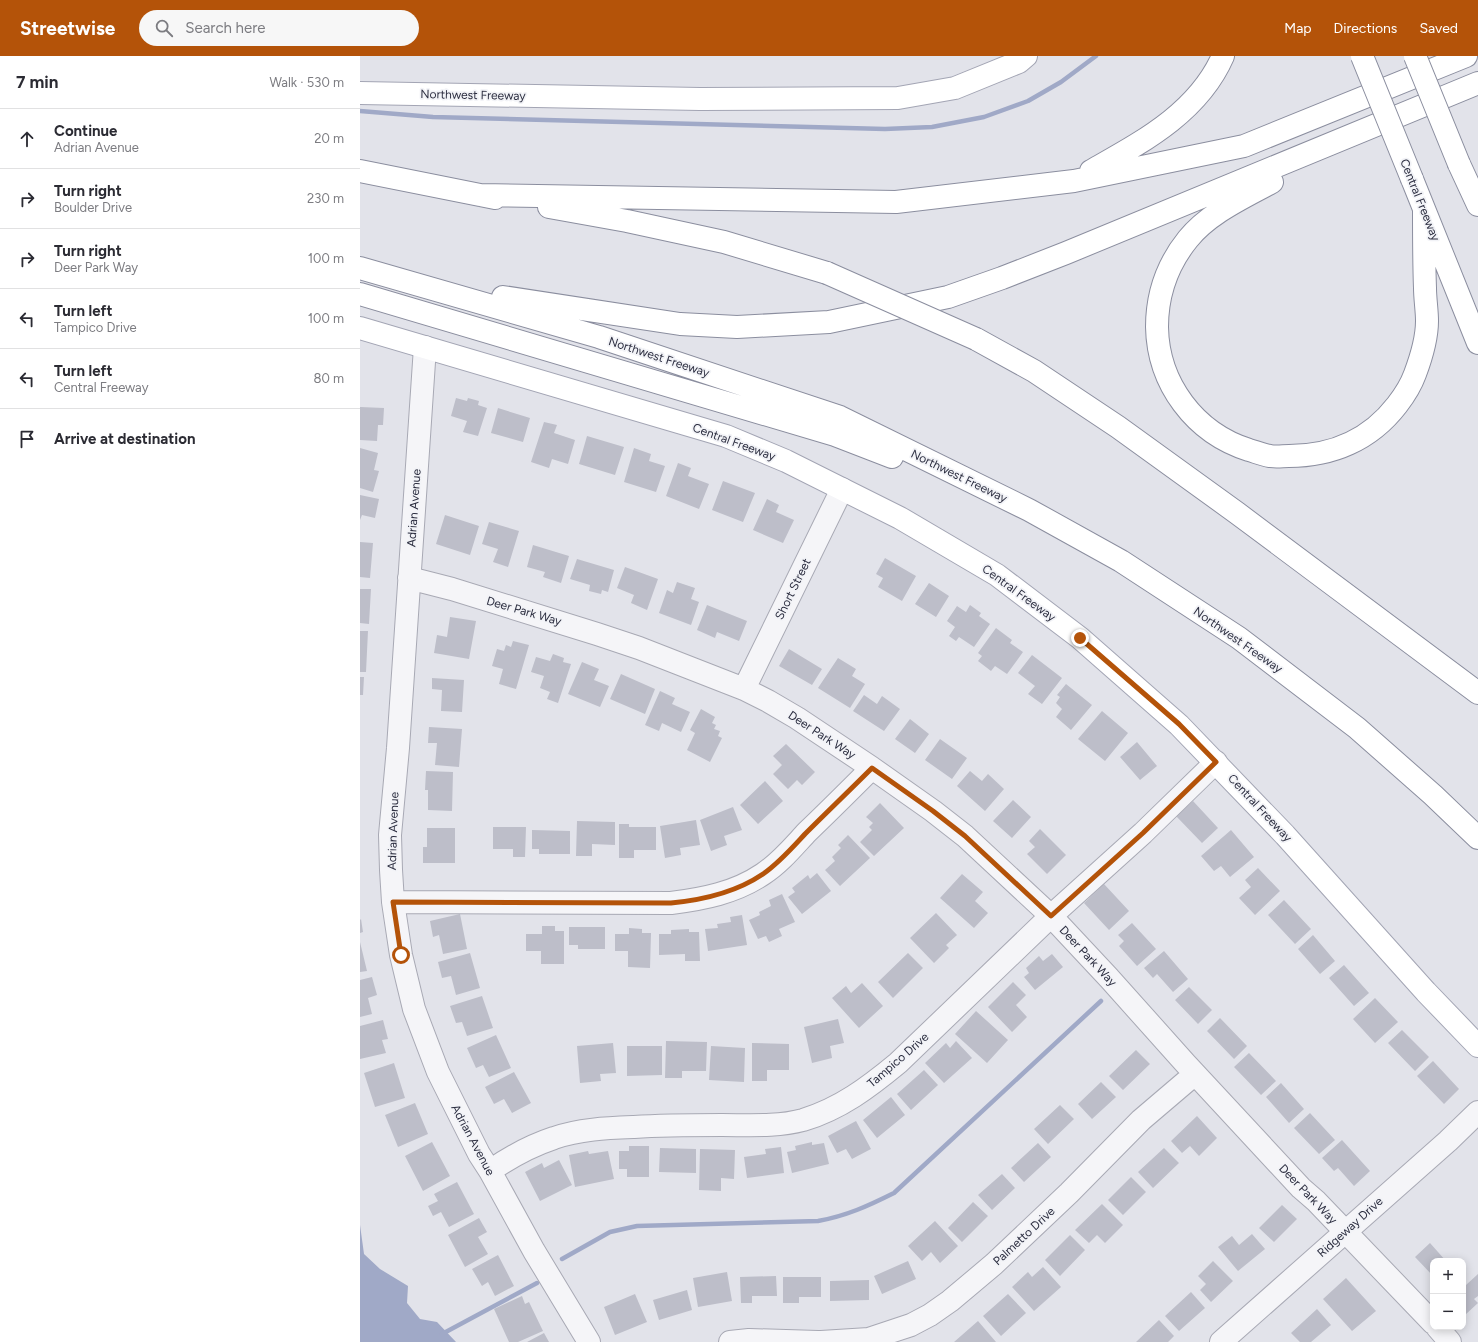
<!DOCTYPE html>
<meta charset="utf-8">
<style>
:root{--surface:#fff;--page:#f7f7f7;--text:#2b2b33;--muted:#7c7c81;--line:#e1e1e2;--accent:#b45309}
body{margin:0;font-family:Figtree,sans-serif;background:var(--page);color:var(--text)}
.controls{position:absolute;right:12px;bottom:12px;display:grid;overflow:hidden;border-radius:8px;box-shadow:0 2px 10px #0003}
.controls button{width:36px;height:36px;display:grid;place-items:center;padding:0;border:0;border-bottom:1px solid var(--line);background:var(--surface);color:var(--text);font:20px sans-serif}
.stop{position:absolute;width:12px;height:12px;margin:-9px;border:3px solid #b45309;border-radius:50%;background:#fff}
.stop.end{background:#b45309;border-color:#fff;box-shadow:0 1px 4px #0008}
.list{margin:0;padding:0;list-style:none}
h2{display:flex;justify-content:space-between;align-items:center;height:52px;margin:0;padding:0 16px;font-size:17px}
h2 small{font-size:13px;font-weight:400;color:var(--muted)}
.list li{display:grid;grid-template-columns:26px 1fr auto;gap:12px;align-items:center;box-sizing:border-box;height:60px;padding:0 16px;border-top:1px solid var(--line)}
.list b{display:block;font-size:15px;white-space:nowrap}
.list p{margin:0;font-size:13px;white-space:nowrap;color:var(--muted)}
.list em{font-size:13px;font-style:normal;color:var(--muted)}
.icon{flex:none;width:22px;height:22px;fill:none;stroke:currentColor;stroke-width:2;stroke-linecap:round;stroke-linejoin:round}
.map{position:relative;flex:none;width:1118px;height:1286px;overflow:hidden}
header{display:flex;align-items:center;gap:24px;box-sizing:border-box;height:56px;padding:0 20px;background:var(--accent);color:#fff}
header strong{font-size:19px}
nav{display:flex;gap:22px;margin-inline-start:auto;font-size:14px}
.search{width:280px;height:36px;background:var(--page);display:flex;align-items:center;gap:10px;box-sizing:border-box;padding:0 14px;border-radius:22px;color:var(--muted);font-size:15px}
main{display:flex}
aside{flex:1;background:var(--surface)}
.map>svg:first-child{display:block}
.water{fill:#a0a9c7}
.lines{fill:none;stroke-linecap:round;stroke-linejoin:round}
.stream{stroke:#a0a9c7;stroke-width:4.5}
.building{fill:#bdbec9}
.minor-casing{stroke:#a8a9b4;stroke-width:24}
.major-casing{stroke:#a3a5b4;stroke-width:24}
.highway-casing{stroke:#8b8e9f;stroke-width:24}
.minor{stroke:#f5f5f8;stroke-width:22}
.major{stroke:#fff;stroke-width:22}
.highway{stroke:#fff;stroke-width:22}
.highway-bridge-casing{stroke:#8b8e9f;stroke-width:24;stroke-linecap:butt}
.highway-bridge{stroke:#fff;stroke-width:22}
.route{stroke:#b45309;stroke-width:5}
.labels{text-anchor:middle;stroke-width:3.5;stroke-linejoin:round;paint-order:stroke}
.street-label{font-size:12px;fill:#2c2e40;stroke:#f2f3f7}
</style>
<header>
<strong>Streetwise</strong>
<div class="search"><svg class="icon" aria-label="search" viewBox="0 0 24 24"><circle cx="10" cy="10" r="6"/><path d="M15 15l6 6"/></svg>Search here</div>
<nav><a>Map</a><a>Directions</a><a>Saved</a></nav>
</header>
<main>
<aside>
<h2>7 min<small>Walk · 530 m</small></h2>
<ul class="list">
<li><svg class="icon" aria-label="ahead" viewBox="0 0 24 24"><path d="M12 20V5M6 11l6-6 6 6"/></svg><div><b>Continue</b><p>Adrian Avenue</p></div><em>20 m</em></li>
<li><svg class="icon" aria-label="right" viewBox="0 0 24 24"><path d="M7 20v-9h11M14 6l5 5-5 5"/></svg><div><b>Turn right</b><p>Boulder Drive</p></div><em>230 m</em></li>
<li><svg class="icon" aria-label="right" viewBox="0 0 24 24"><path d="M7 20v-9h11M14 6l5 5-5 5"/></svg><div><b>Turn right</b><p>Deer Park Way</p></div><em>100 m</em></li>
<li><svg class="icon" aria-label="left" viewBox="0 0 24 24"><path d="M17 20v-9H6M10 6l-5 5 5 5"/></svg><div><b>Turn left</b><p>Tampico Drive</p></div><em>100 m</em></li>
<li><svg class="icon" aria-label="left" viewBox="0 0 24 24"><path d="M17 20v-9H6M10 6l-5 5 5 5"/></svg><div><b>Turn left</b><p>Central Freeway</p></div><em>80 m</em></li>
<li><svg class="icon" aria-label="arrive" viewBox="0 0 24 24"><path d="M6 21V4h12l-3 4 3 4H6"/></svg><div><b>Arrive at destination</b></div></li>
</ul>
</aside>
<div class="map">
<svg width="1118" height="1286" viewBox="0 0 1118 1286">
<rect width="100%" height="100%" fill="#e2e3ea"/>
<path class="water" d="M 0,1169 L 4,1198 L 20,1213 L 48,1230 L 47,1247 L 60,1263 L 77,1266 L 96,1286 L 0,1286 Z"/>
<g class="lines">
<path class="stream" d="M 0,55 L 73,61 L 525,73 L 572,71 L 624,61 L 668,45 L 701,26 L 736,0
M 202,1203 L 250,1176 L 277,1170 L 458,1165 C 486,1160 508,1150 534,1137 L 741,945
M 82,1278 L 177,1227"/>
</g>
<path class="building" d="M 96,342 L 107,345 L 108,342 L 119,345 L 118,349 L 127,352 L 118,380 L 103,376 L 107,365 L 91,360 Z
M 0,351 L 24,352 L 23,369 L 18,369 L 17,385 L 0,384 Z
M 138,352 L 170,362 L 163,386 L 131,377 Z
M 184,366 L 197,369 L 194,377 L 215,384 L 208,408 L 192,403 L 189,412 L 171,406 Z
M 227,380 L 264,391 L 255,419 L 219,408 Z
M 0,392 L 18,397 L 14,414 L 19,415 L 13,436 L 0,432 Z
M 274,392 L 291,398 L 289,405 L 305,410 L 296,436 L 264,426 Z
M 318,407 L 331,412 L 328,420 L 349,428 L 339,453 L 306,440 Z
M 363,425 L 395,437 L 383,466 L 352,454 Z
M 0,439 L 19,443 L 15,462 L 2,459 L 0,464 Z
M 407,443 L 419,449 L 416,456 L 434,464 L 423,487 L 393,474 Z
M 85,459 L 119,470 L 110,499 L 76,488 Z
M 129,466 L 159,475 L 148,511 L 133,506 L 138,493 L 122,488 Z
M 0,486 L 13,487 L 10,522 L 0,521 Z
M 173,489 L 209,500 L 201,527 L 183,521 L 185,516 L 167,511 Z
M 525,502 L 556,520 L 542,545 L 518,531 L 523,522 L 516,518 Z
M 217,503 L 254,514 L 248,536 L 242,534 L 241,538 L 229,535 L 230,529 L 210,523 Z
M 265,511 L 298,523 L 287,554 L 271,547 L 274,539 L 257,532 Z
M 317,526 L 335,532 L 331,543 L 339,546 L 331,569 L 299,557 L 307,534 L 313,537 Z
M 569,527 L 589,540 L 576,561 L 555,548 Z
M 0,533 L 11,533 L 9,568 L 0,567 Z
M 347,549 L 387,565 L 379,585 L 357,576 L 355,582 L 337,574 Z
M 610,549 L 621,557 L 619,560 L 630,568 L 614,591 L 599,581 L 596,585 L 589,580 L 595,571 L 587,565 L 597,550 L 606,556 Z
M 90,561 L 116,565 L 109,603 L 74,597 L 77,579 L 87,581 Z
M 636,572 L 652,584 L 650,587 L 663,596 L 647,618 L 635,610 L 631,615 L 618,605 L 622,600 L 618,597 Z
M 0,575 L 8,575 L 6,616 L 0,616 Z
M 153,585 L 169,589 L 156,633 L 139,628 L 143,613 L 132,610 L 137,593 L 144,595 L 146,589 L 151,591 Z
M 429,593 L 462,613 L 452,629 L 419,610 Z
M 193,598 L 204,602 L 203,606 L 211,608 L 198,647 L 187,643 L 190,636 L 180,632 L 184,620 L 171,616 L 176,601 L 190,605 Z
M 672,599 L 702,622 L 682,648 L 668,638 L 675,630 L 658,617 Z
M 478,602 L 496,613 L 492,620 L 505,628 L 490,652 L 458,632 Z
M 222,606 L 239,613 L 234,624 L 249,630 L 240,651 L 208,638 Z
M 261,618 L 295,633 L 285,658 L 250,643 Z
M 0,621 L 4,621 L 3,639 L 0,639 Z
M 72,622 L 104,624 L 102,656 L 81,655 L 82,634 L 72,633 Z
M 706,628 L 732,649 L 711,674 L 696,661 L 702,653 L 696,647 L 700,641 L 697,639 Z
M 300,635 L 315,642 L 312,648 L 330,656 L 321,676 L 302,667 L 299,675 L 285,669 Z
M 504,639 L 517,648 L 522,640 L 540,653 L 524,675 L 493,655 Z
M 341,653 L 355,661 L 352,667 L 356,669 L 354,673 L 360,675 L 358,680 L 362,682 L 350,706 L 327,694 L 335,677 L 330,674 Z
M 742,655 L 768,677 L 745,705 L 718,683 Z
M 550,663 L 569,678 L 555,697 L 535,683 Z
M 69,671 L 102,673 L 99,711 L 75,709 L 77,687 L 68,687 Z
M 580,683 L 607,702 L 592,723 L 565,704 Z
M 777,686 L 797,710 L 780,724 L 760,701 Z
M 426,688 L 455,716 L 442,729 L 437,724 L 428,733 L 413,718 L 422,709 L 413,700 Z
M 66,715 L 93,716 L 92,755 L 68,754 L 68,734 L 65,734 Z
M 610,715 L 622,725 L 628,718 L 644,733 L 625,755 L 597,730 Z
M 405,725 L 423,745 L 398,768 L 380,749 Z
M 653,744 L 671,761 L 652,782 L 633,765 Z
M 833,745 L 858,772 L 842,787 L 816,760 Z
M 520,747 L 544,772 L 514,800 L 500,786 L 512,774 L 509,771 L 513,767 L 506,761 Z
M 373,751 L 382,774 L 364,780 L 367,789 L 351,795 L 340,764 Z
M 336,764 L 340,789 L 320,792 L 321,799 L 305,802 L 300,770 Z
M 217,765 L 255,766 L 255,789 L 232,788 L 232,800 L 216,800 Z
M 259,768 L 269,768 L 269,771 L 296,771 L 296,794 L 274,794 L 274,802 L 259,802 Z
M 133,771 L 166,771 L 165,801 L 153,801 L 153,793 L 133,793 Z
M 67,772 L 95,772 L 95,807 L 63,807 L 63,791 L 67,791 Z
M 680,773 L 706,799 L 687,818 L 667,798 L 675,791 L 669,785 Z
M 172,774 L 210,775 L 210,798 L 179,798 L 179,793 L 172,793 Z
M 871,774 L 894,801 L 870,821 L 861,810 L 854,815 L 841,800 Z
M 488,779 L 510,802 L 480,830 L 465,814 L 475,805 L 472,801 L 481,792 L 478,789 Z
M 898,812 L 920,835 L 895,859 L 879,842 L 891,831 L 885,824 Z
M 457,817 L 471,835 L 442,858 L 428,841 L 435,836 L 432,832 L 448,819 L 450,823 Z
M 602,818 L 623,836 L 615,845 L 628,857 L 614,872 L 580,842 Z
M 744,828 L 769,855 L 749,874 L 724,847 Z
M 422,838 L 435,866 L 419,873 L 422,880 L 409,886 L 406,880 L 398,883 L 389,864 L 400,859 L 399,856 L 411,850 L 409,844 Z
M 924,844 L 951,873 L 935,888 L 908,859 Z
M 576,857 L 597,879 L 586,889 L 589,892 L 574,907 L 550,882 Z
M 100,858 L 107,893 L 83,898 L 79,879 L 73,881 L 70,865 Z
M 382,859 L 387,889 L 348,895 L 345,873 L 358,872 L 357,868 L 371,866 L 370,861 Z
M 1,863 L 3,876 L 0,877 L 0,864 Z
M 772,867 L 796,893 L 777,910 L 759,890 L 764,885 L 758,879 Z
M 182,870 L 195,870 L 195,875 L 204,875 L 204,908 L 181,908 L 181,895 L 166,895 L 166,878 L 182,878 Z
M 209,871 L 245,871 L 245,893 L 218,893 L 218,889 L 209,889 Z
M 269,872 L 282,873 L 282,877 L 291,877 L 290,912 L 268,911 L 268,895 L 255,895 L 255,878 L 269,878 Z
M 329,873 L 329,876 L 339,876 L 340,905 L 325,905 L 325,898 L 299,899 L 299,878 L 311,878 L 311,874 Z
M 953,879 L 975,905 L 960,918 L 938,893 Z
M 0,886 L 7,915 L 0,916 Z
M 804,895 L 828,923 L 813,936 L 797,918 L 793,922 L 784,912 Z
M 110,897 L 120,932 L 96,939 L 91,920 L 82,922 L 78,906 Z
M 548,897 L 563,912 L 533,942 L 518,926 Z
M 692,898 L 703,911 L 675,934 L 664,921 L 669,917 L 666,912 L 679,900 L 683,905 Z
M 984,909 L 1009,937 L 994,950 L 969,922 Z
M 12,921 L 17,939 L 8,942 L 12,958 L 0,961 L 0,924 Z
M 653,926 L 666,939 L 656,949 L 667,961 L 652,976 L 628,951 Z
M 502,927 L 523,950 L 499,972 L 472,942 L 486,930 L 491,937 Z
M 829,931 L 852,954 L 838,968 L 815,944 Z
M 122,940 L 133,972 L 107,980 L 102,966 L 96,967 L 90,950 Z
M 1015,942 L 1038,966 L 1015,987 L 993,963 Z
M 616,955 L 648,984 L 627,1007 L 595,978 Z
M 860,962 L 887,990 L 874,1003 L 847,975 Z
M 478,963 L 484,987 L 470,990 L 472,1002 L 452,1007 L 444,971 Z
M 23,964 L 28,983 L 22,984 L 26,997 L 0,1003 L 0,970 Z
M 1042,974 L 1069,1001 L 1055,1015 L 1028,987 Z
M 136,979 L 151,1012 L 129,1021 L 123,1009 L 116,1012 L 107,992 Z
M 306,985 L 347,986 L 346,1015 L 322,1015 L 322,1022 L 305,1022 Z
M 596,985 L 612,1002 L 584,1027 L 565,1007 L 586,987 L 590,992 Z
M 253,987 L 256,1017 L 240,1018 L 241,1025 L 220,1027 L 217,990 Z
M 392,987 L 429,988 L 429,1014 L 407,1014 L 407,1025 L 392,1025 Z
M 267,990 L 302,990 L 302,1019 L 267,1020 Z
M 351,990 L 385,992 L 384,1026 L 349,1024 Z
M 776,994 L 790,1008 L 763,1034 L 749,1020 Z
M 889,997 L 916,1025 L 901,1039 L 874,1011 Z
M 1073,1005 L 1099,1033 L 1084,1048 L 1057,1020 Z
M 34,1007 L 45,1042 L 15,1051 L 4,1017 Z
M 564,1014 L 578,1029 L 551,1054 L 537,1038 Z
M 154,1016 L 171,1047 L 152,1057 L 144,1043 L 134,1048 L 125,1031 Z
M 741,1026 L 756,1041 L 732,1063 L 718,1048 Z
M 921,1027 L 944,1053 L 929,1067 L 906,1041 Z
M 531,1041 L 545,1059 L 517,1082 L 503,1064 Z
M 55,1047 L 68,1078 L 38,1091 L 25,1059 Z
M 700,1049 L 714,1063 L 688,1088 L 674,1073 Z
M 950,1057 L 975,1084 L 959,1098 L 934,1072 Z
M 837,1060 L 857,1082 L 839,1100 L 830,1090 L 822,1097 L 811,1085 Z
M 496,1065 L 511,1093 L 492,1103 L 486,1093 L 477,1097 L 468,1080 Z
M 982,1084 L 1010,1115 L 994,1130 L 978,1112 L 974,1115 L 962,1102 Z
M 72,1086 L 90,1120 L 63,1135 L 45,1100 Z
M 452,1086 L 452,1089 L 464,1087 L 469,1108 L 432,1117 L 427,1096 L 436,1094 L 435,1090 Z
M 678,1087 L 691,1101 L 664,1126 L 651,1112 Z
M 269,1090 L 289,1090 L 289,1121 L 267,1121 L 267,1113 L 259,1113 L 259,1095 L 269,1095 Z
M 421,1091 L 424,1117 L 387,1122 L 384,1101 L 406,1098 L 405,1093 Z
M 300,1092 L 336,1093 L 336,1117 L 299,1116 Z
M 804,1092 L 819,1107 L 793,1132 L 778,1116 Z
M 340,1093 L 375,1094 L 374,1123 L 361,1122 L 361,1135 L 339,1134 Z
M 228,1095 L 229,1098 L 248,1095 L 254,1123 L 215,1131 L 209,1099 Z
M 199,1104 L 212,1129 L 180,1145 L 165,1116 L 182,1107 L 184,1112 Z
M 642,1118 L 655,1132 L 632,1154 L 618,1139 Z
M 771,1121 L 786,1136 L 763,1159 L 748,1144 Z
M 97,1126 L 114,1158 L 89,1171 L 81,1156 L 73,1160 L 68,1150 L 78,1145 L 74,1138 Z
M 613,1146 L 628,1160 L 602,1186 L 588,1172 Z
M 742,1148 L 763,1169 L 745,1187 L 737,1179 L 729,1187 L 715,1174 Z
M 922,1149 L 937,1163 L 914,1186 L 899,1172 Z
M 119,1162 L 127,1176 L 118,1181 L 128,1198 L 105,1211 L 88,1179 Z
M 575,1165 L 598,1190 L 580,1207 L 571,1196 L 562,1205 L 548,1190 Z
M 892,1178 L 905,1193 L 878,1215 L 858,1191 L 872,1180 L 879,1189 Z
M 710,1179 L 725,1194 L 700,1220 L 685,1204 Z
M 1070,1187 L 1086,1205 L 1073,1205 L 1073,1220 L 1055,1201 Z
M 138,1199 L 154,1230 L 135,1240 L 128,1226 L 122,1230 L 112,1213 Z
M 548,1205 L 556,1223 L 522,1238 L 514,1220 Z
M 853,1205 L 873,1225 L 851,1246 L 840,1234 L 846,1228 L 838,1220 Z
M 683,1211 L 701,1231 L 674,1255 L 652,1231 L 668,1216 L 672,1221 Z
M 367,1216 L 372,1245 L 338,1251 L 333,1222 Z
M 1118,1218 L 1118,1240 L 1114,1243 L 1118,1247 L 1105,1259 L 1103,1256 L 1103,1226 L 1106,1229 Z
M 416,1220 L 417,1240 L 392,1240 L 392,1247 L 381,1247 L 380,1221 Z
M 423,1221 L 461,1221 L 461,1241 L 439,1241 L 439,1247 L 423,1247 Z
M 986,1222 L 1016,1255 L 992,1275 L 963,1243 Z
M 509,1224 L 509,1244 L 470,1245 L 470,1225 Z
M 327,1234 L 332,1254 L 299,1264 L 293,1244 Z
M 831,1236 L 845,1252 L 819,1275 L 805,1260 Z
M 275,1238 L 287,1266 L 255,1279 L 244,1251 Z
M 648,1238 L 666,1257 L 641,1280 L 623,1260 Z
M 162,1240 L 165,1248 L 169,1246 L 183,1275 L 158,1286 L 149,1286 L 134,1253 Z
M 957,1253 L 971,1269 L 951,1286 L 940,1286 L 931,1277 Z
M 799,1264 L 814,1280 L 808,1286 L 776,1286 Z
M 618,1265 L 636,1286 L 594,1286 Z
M 184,1277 L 189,1286 L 167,1286 Z"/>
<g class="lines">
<g class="minor-casing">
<path id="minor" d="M 65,291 L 38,692 L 30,779 L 31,814 L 33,846 L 41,899 L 54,953 L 78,1016 L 119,1098 L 130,1115 L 174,1195 L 229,1286
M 49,522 L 92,533 L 237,578 L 279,592 L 384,633 L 408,645 L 437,662 L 512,712 L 573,755 L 605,780 L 691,860 L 749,922 L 825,1007 L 941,1132 L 956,1145 L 1073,1267
M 384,633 L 482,433
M 33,846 L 311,847 C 343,843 375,837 403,818 C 420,807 433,791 447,776 C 469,755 491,733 512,712
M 130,1115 C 150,1101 170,1090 194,1082 C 219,1073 248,1072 274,1071 C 304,1069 333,1069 362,1069 C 389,1069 417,1071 443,1064 C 480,1053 509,1031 538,1007 L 691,860 L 783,777 L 856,706
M 1077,1271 L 1090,1286
M 370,1286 L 389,1284 L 458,1286
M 461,1286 L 509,1283 L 551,1269 L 570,1259 L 590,1245 L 634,1208 L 709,1137 L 781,1064 L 835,1018
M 861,1286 L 1088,1085 L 1118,1056"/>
</g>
<g class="major-casing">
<path id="major" d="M 0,37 L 340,43 L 538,42 L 595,32 L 659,6 L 666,0
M 0,272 L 366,380 L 426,405 L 540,462 L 637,519 L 720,582 L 819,669 L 925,779 L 1066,936 L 1118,990"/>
</g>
<g class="highway-casing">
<path id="highway" d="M 1099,108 L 1118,149
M 0,115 L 135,142
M 731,115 C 782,86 838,57 863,0
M 1052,123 L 1118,287
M 912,126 C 883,142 849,157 828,183 C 807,209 797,238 797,271 C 798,328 835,377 889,394 C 896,396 903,399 910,400 C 916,401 923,400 929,400 C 972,400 1010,384 1037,349 C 1044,340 1051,329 1055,318 C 1061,302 1067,282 1067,265 C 1067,254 1065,243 1065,232 C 1064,206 1064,181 1064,155
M 120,139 L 536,146 L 714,125 L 884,90 L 1106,0
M 189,151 L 267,165 L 364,186 L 467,217
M 0,212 L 239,281 L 480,361 L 669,454 L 761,505 L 879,582 L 997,672 L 1073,739 L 1118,782
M 0,238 L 475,379 L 532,401
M 143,241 L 320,268 L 377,271 L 469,266 L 588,241 L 642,222 L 706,197 L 1118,27
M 616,283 L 674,315 L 758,371 L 877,457 L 1118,637"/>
</g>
<use href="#minor" class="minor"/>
<use href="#major" class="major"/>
<use href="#highway" class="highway"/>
<g class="highway-bridge-casing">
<path id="highway-bridge" d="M 1002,0 L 1052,123
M 1055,0 L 1099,108
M 467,217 L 616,283"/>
</g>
<use href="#highway-bridge" class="highway-bridge"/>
</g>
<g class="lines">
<path class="route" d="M 41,899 L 33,846 L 311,847 C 343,844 375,837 403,818 C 419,807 432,792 445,778 C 467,756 490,734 512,712 L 573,755 L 605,780 L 691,860 L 783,777 L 856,706 L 819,668 L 720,582"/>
</g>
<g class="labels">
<g class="street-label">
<text transform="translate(113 39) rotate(1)" y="4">Northwest Freeway</text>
<text transform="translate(1060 144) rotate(68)" y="4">Central Freeway</text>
<text transform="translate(299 301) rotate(18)" y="4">Northwest Freeway</text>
<text transform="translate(374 386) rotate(20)" y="4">Central Freeway</text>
<text transform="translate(599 420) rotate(26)" y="4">Northwest Freeway</text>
<text transform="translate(54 452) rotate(-86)" y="4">Adrian Avenue</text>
<text transform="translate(433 533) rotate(-64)" y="4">Short Street</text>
<text transform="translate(659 537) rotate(36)" y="4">Central Freeway</text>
<text transform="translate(164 555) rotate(16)" y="4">Deer Park Way</text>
<text transform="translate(878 584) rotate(35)" y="4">Northwest Freeway</text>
<text transform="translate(462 679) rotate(33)" y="4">Deer Park Way</text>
<text transform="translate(900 752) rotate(47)" y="4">Central Freeway</text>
<text transform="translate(33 775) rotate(-88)" y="4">Adrian Avenue</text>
<text transform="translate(728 900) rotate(47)" y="4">Deer Park Way</text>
<text transform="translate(538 1004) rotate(-41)" y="4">Tampico Drive</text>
<text transform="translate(113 1084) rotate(62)" y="4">Adrian Avenue</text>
<text transform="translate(948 1138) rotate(46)" y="4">Deer Park Way</text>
<text transform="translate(990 1171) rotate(-42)" y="4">Ridgeway Drive</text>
<text transform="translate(664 1180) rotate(-43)" y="4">Palmetto Drive</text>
</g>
</g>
</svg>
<div class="controls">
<button>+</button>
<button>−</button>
</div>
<div class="stop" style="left:41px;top:899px"></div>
<div class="stop end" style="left:720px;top:582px"></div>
</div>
</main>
